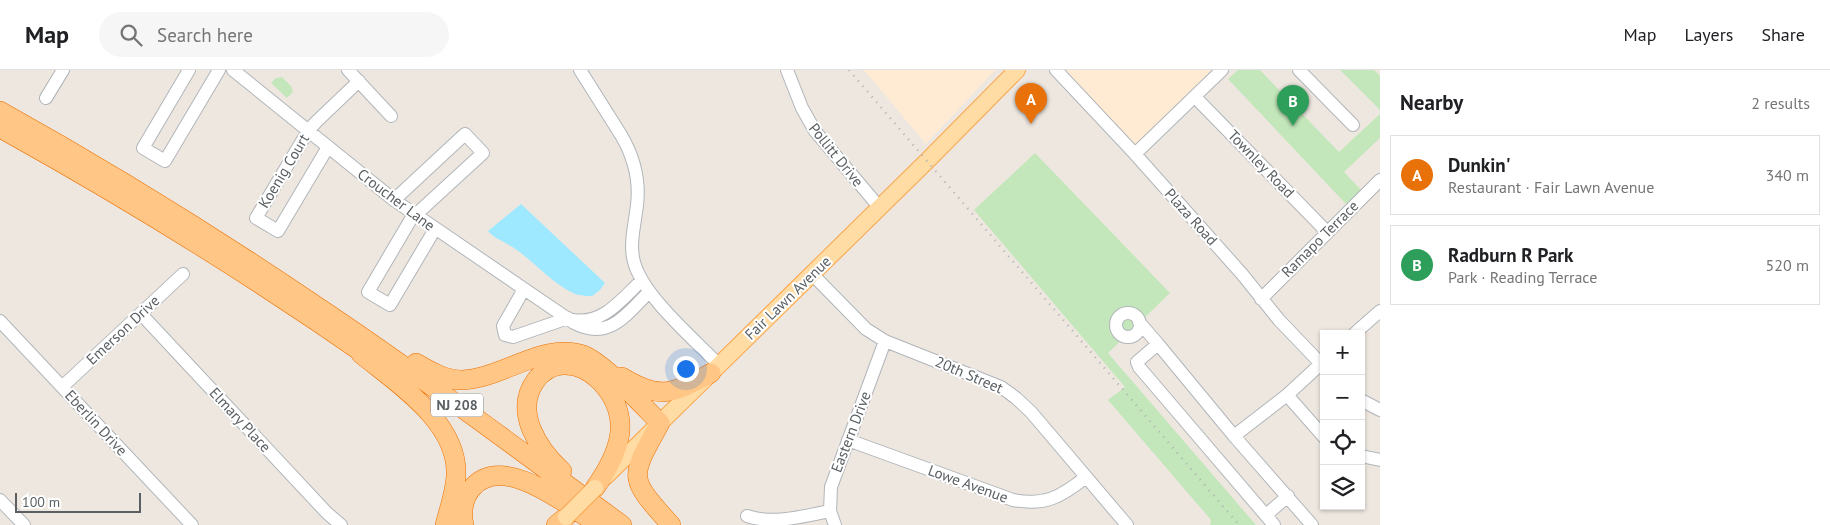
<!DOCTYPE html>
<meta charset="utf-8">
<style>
:root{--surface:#fff;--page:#f6f6f6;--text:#202124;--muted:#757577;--line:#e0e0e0;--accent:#0b8043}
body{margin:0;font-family:"PT Sans",sans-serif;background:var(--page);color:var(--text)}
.controls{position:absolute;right:15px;bottom:15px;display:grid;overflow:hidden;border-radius:0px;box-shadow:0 1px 4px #0004}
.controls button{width:45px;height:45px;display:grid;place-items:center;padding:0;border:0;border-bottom:1px solid var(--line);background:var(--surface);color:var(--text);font:25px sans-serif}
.scale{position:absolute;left:15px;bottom:12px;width:126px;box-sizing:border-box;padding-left:5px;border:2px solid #595f62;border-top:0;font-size:14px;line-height:18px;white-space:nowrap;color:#595f62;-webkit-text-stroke:4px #fff;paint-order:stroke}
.you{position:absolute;left:685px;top:298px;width:18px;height:18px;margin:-12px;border:4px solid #fff;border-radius:50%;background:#1a73e8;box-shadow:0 0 0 8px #1a73e833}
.badge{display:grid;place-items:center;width:32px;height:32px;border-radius:50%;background:var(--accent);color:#fff;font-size:16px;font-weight:700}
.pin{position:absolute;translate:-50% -41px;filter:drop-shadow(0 1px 2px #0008)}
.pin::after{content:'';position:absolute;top:26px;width:18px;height:15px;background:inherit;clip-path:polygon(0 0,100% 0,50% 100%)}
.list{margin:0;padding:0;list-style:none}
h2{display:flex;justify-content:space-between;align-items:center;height:65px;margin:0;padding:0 20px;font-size:21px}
h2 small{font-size:16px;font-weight:400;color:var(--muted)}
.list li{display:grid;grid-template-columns:32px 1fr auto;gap:15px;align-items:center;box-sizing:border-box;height:80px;margin:0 10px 10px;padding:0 10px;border:1px solid var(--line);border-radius:0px}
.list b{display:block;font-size:19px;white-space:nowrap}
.list p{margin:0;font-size:16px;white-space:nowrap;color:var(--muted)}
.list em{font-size:16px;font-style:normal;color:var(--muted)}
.icon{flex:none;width:28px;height:28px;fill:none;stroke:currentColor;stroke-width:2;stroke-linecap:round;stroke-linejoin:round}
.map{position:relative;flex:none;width:1380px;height:455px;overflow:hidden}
header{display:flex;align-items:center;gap:30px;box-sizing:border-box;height:70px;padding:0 25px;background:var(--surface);border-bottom:1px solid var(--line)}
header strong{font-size:24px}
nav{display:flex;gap:28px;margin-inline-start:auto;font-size:18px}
.search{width:350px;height:45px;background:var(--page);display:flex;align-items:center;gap:12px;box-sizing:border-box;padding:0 18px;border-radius:28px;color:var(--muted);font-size:19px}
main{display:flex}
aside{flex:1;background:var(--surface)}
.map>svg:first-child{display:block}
.commercial{fill:#ffebd3}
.green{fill:#c3e7ba}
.water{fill:#9ee9ff}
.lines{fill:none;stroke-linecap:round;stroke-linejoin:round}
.minor-casing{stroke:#b1b5b9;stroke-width:14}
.major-casing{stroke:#fba44a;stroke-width:18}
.highway-casing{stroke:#ed7000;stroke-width:20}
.minor{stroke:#fff;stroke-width:12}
.major{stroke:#ffdca3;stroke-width:16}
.highway{stroke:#ffc685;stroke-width:19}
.rail{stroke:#b0b1b2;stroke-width:2.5;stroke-dasharray:1 6;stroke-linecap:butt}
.major-bridge-casing{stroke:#fba44a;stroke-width:18;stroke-linecap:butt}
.major-bridge{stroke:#ffdca3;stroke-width:16}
.labels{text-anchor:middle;stroke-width:4;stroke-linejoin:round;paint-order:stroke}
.shield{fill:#fff;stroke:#8b8f91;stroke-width:1}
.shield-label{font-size:14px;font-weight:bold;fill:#595f62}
.street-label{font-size:15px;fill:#595f62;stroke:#fff}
</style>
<header>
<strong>Map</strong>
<div class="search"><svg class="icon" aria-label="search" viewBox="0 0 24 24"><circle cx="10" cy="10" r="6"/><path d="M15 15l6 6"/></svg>Search here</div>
<nav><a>Map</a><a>Layers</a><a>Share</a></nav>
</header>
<main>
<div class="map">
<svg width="1380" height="455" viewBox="0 0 1380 455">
<rect width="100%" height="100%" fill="#ede7e0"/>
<path class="commercial" d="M 864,0 L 995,0 L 926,74 Z
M 1062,0 L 1222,0 L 1135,84 Z"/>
<path class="green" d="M 1238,0 L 1260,0 L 1339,82 L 1380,44 L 1380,68 L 1344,102 L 1361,120 L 1346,134 L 1228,9 Z
M 1340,0 L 1374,0 L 1380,6 L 1380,40 Z
M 282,7 L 291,16 L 293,22 L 287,28 L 271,13 L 276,8 Z
M 1035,83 L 1170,223 L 1108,283 L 1256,455 L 1210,455 L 1211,450 L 1108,330 L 1125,317 L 974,140 Z"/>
<path class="water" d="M 521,134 L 605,213 L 600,220 L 592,226 C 585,226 579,226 573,223 C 548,211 531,187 507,174 C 499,169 494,168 488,161 Z"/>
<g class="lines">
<g class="minor-casing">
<path id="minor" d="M 189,0 L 143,78 L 165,91 L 219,0
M 233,0 L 394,130 L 574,253 C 609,271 626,245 649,222
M 348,0 L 391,46
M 580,0 L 621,65 C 634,87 640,110 637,135 C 635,154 629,174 634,192 C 643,226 694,269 719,295
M 787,0 L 802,38 L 815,61 L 880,138
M 1056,0 L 1135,84 L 1242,204 L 1279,250 L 1324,297
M 1299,0 L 1353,55
M 1195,27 L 1327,162
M 46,28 L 63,0
M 328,77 L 278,161 L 256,148 L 308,61 L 316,52 L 359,11
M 1135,84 L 1222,0
M 394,130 L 465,64 L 483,83 L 411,149 L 368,222 L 390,235 L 435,159
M 812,204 L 866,259 L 885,271 L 1001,317 L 1016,328 L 1031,342 L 1127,455
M 524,219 L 503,256 L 505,265 L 513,267 L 568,248
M 1261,229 L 1380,110
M1116 255a12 12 0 1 1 24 0a12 12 0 1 1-24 0Z
M 141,244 L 327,443 L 341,455
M 573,250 C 603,255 622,229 641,211
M 0,251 L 192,455
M 1139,252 L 1158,274
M 1354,264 L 1380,241
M 62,317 L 183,204
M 1287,325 L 1324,367
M 1361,330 L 1380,340
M 1234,366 L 1287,325 L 1324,291
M 848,370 L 1013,430 C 1045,436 1061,427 1086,407
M 1361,386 L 1380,390
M 0,430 L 24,455
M 1266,445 L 1288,426
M 747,446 C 774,455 803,446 830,441
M 835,455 L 830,441 L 831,417 L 885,271
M 1274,455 L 1139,297 L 1137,292 L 1158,274 L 1234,366 L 1312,455"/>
</g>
<g class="major-casing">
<path id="major" d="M 605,407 L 927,91 L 1017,0"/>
</g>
<g class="highway-casing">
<path id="highway" d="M 0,41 C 108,101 213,166 315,235 C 420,305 520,381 622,455
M 0,58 C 128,129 253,206 373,290
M 361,284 C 398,314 459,353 456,406 C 455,423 449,439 445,455
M 416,293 C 430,301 445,310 462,310 C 501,309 545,271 583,285 C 604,293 643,336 660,353 C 629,409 628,407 671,455
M 622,307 C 661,331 674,323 711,303
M 562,401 C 538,379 513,341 536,310 C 542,302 552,296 562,295 C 576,294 590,301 600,311 C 634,347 620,382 595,418
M 464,455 C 461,443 463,428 472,418 C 503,381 569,437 599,455
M 556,455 L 566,447"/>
</g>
<use href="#minor" class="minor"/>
<use href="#major" class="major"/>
<use href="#highway" class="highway"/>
<path class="rail" d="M 849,0 L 1239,455"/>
<g class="major-bridge-casing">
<path id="major-bridge" d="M 566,447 L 595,418"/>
</g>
<use href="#major-bridge" class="major-bridge"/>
</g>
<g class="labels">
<rect class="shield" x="431" y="323.5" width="52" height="23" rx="4"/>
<g class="shield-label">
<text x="457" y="340">NJ 208</text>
</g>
<g class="street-label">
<text transform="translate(836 85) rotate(51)" y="5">Pollitt Drive</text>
<text transform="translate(1261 94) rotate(46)" y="5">Townley Road</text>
<text transform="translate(284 101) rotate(-59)" y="5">Koenig Court</text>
<text transform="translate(396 130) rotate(37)" y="5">Croucher Lane</text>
<text transform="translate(1191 147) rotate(48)" y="5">Plaza Road</text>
<text transform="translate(1320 169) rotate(-45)" y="5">Ramapo Terrace</text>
<text transform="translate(788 228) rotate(-44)" y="5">Fair Lawn Avenue</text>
<text transform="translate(123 260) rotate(-43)" y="5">Emerson Drive</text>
<text transform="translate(969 305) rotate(23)" y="5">20th Street</text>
<text transform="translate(240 350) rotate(47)" y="5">Elmary Place</text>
<text transform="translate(96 353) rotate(47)" y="5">Eberlin Drive</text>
<text transform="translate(851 362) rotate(-69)" y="5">Eastern Drive</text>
<text transform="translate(968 414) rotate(20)" y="5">Lowe Avenue</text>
</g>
</g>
</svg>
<div class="controls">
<button>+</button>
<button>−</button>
<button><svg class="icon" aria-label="locate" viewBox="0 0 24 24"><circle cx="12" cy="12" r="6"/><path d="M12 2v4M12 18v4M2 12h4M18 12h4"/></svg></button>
<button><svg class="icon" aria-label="layers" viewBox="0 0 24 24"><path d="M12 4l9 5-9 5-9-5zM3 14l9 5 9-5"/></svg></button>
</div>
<div class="scale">100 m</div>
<div class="you"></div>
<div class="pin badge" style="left:1031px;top:54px;background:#e8710a">A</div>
<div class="pin badge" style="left:1293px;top:56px;background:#2e9e5b">B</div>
</div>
<aside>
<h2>Nearby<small>2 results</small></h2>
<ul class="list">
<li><span class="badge" style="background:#e8710a">A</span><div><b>Dunkin'</b><p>Restaurant · Fair Lawn Avenue</p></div><em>340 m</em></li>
<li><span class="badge" style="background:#2e9e5b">B</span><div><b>Radburn R Park</b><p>Park · Reading Terrace</p></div><em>520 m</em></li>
</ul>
</aside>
</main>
